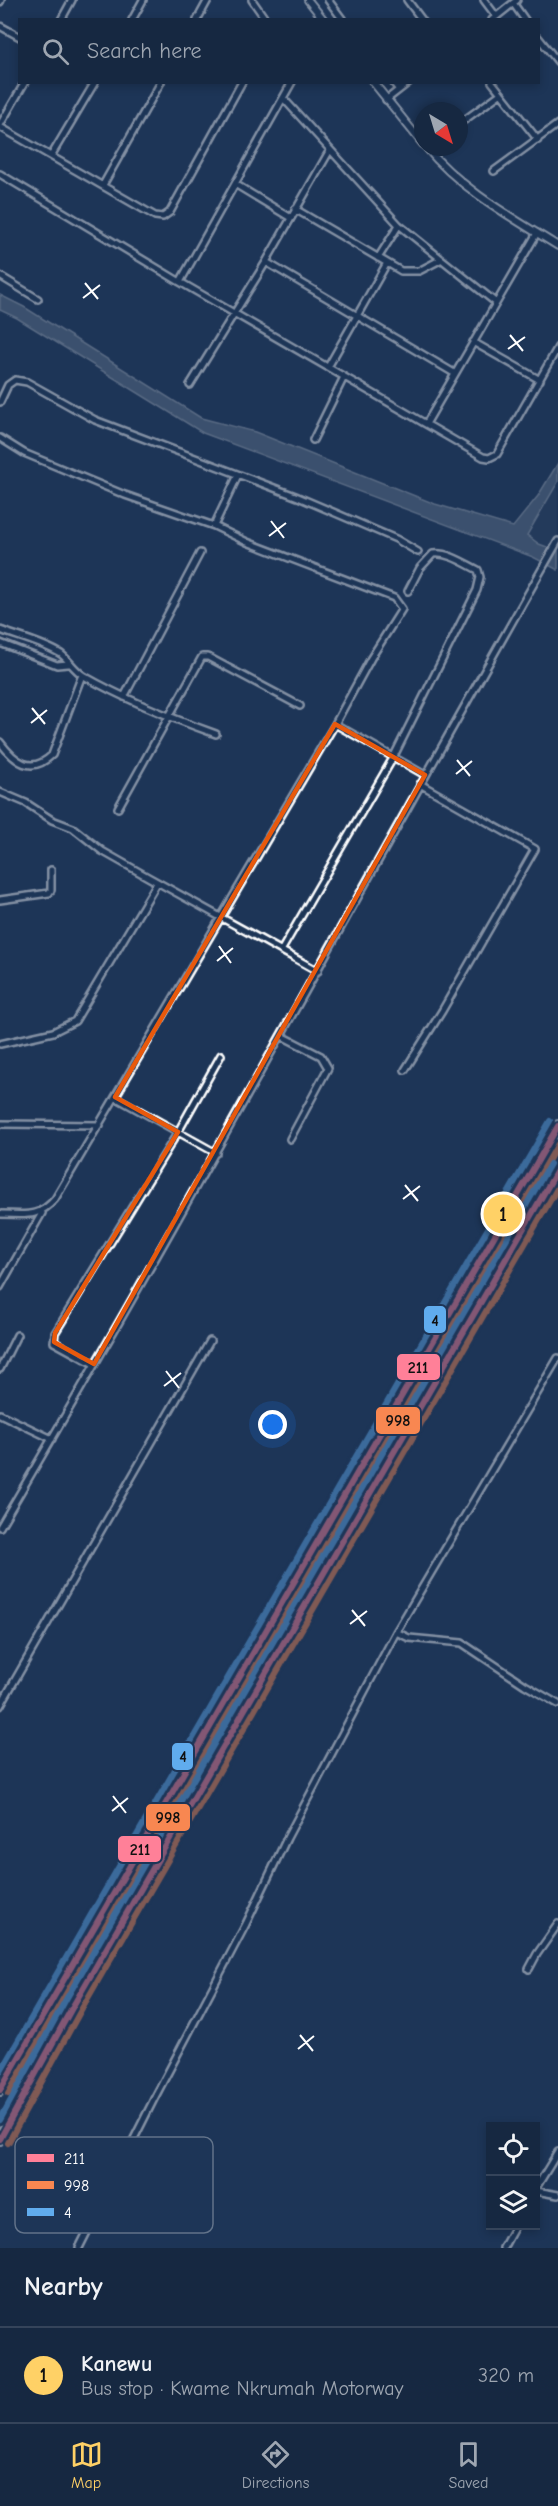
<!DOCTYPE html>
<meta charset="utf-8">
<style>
:root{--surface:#162841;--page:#23344c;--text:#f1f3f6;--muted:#9ea6b1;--line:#35445a;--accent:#ffd166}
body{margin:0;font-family:"Comic Neue",sans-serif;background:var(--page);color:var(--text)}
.controls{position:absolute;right:18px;bottom:18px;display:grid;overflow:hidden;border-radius:0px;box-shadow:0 3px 9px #0003}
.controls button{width:54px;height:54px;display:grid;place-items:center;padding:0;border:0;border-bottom:2px solid var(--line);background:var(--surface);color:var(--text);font:30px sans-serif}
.compass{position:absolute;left:414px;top:102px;width:54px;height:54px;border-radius:50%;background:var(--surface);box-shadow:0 3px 9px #0003;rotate:142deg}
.you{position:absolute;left:273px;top:1425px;width:21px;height:21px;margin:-15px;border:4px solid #fff;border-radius:50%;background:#1a73e8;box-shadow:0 0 0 9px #1a73e833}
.badge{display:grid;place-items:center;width:39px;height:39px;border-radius:50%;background:var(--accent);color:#111;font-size:20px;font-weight:700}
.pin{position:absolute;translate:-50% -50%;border:3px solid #fff;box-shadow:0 2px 6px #0006}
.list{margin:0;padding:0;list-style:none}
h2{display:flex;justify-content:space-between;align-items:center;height:78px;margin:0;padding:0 24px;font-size:26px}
h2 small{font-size:20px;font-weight:400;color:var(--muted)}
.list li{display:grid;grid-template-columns:39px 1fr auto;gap:18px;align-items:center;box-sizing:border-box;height:96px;padding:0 24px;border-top:2px solid var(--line)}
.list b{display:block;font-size:22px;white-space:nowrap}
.list p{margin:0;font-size:20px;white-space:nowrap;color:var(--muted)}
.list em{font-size:20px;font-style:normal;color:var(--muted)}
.icon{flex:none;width:33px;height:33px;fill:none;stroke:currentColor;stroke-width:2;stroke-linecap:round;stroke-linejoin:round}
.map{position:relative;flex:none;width:558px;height:2248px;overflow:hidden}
.search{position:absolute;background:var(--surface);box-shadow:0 3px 9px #0003;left:18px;right:18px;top:18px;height:66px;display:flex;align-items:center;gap:15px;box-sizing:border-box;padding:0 21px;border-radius:0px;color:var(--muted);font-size:22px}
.sheet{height:174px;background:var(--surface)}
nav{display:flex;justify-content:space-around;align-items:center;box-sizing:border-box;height:84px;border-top:2px solid var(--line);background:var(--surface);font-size:16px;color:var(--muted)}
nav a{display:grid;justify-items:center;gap:3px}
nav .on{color:var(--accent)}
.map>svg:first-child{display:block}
.built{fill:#2a4161}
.water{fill:#617289;stroke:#a0aab8;stroke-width:1.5}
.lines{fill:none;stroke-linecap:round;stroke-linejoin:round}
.minor-casing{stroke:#fff;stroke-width:10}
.tertiary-casing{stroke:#fff;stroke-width:10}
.motorway-casing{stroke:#fff;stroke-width:14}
.minor{stroke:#1d3557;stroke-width:5}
.tertiary{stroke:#1d3557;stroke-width:6}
.motorway{stroke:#1d3557;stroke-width:9}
.bus-1-casing{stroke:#1d3557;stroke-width:10}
.bus-2-casing{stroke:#1d3557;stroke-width:10}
.bus-3-casing{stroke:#1d3557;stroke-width:10}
.bus-1{stroke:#ff8098;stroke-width:6}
.bus-2{stroke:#f88751;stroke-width:6}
.bus-3{stroke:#60acee;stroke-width:6}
.marked{fill:none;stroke:#e8590c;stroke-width:4.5;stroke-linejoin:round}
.ticks{fill:none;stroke:#fff;stroke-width:2}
.key{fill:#1d3557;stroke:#617289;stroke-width:1.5}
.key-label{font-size:16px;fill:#fff}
.line-badge{stroke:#1d3557;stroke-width:2}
.pale-badge-label{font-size:16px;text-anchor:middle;font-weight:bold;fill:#111}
</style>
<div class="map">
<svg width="558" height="2248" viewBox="0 0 558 2248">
<rect width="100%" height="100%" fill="#1d3557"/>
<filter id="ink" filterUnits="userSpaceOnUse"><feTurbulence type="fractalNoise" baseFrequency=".0167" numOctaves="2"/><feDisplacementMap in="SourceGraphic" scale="12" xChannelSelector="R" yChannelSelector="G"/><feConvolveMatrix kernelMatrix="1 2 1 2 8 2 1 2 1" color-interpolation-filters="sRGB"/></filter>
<g filter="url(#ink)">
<path class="built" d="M 558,482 L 558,551 L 539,544 L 526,536 Z"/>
<path class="water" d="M 0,295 L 24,307 L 201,418 L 255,432 L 435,504 L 513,527 L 538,496 L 558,463 L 558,482 L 527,535 L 539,544 L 558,551 L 558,570 L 533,557 L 203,433 L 17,318 L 0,310 Z"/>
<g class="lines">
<g class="minor-casing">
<path id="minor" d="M 252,0 L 266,20
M 328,0 L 343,20
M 407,0 L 422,20
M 484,0 L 496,16
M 0,2 L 1,0
M 513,3 L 525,20
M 61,20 L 72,0
M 132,20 L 143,0
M 197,20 L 208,0
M 492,20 L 517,0
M 0,26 L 20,37
M 538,37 L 558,62
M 292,82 L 180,282 L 483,457 L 489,458 L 497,454 L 558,347
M 393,82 L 399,90
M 492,82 L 538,140
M 283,98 L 399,225 L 495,302
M 386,100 L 409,82
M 459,124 L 500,94
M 0,125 L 25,82
M 0,127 L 155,216 L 163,217 L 170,212 L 242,82
M 51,156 L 95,82
M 494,171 L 558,124
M 0,174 L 180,282
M 235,184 L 291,218
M 103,185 L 161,82
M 295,209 L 401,271 L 419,271 L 440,260
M 378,258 L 399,225
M 266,262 L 454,373
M 0,276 L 38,299
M 473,342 L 540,380
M 328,367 L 387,263
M 190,385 L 266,262 L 330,150
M 0,402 L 8,385 L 15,380 L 27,382 L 95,420 L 298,497 L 396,539 L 418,552
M 426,424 L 537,233
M 0,438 L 24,453 L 125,495 L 214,526 L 247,542 L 394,598 L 402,609 L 371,658 L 335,724 L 55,1199 C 38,1219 24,1214 0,1214
M 313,440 L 344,377
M 214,526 L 238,475
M 0,630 C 19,637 44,643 61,654 C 69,660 74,670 84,676 C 126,700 171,718 216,734
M 0,643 L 57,665 L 68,664
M 124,697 L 200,553
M 335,724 L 425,775
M 0,742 C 15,762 31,775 52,755 L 82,675
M 0,792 L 26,803 L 52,820 L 73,828 L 102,851 L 148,877 L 318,971
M 118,808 L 202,657 L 208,657 L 300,706
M 0,900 L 49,893 L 51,890 L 51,870
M 281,951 L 393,758 L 477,590 L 480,577 L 478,570 C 464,563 448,552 433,554 L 420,568 L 408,591
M 282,1036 L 321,1056 L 328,1068 L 290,1139
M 0,1044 L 53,1032 L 75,1021 L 157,883
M 405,1070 L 442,1011 L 535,849 L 420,784
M 115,1097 L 216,1153
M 0,1124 L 100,1125
M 0,1287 L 42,1213
M 94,1364 L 54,1342 L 55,1333 L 178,1132 L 221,1055
M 0,1369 L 17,1335
M 0,1414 L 52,1439
M 0,1527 C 192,1202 371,869 558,541
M 396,1632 L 409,1638 L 462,1643 L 525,1685 L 558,1704
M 0,1706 L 210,1341
M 529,1969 L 537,1954 L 558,1924
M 536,2188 L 558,2152
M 536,2191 L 558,2195
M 79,2248 L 154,2099 L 246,1924 L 287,1838 L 396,1632 L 558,1358
M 503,2248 L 515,2226"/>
</g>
<g class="tertiary-casing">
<path id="tertiary" d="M 308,0 L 324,20
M 373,82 L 423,144
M 426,147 C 460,189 513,218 558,246"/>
</g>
<g class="motorway-casing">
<path id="motorway" d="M 0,2090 L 107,1902 L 558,1126
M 0,2139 L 73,2006 L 558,1169"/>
</g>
<use href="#minor" class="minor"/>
<use href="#tertiary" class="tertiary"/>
<use href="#motorway" class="motorway"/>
<g class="bus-1-casing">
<path id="bus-1" d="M 0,2090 L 558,1126
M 0,2139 L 73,2006 L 558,1169"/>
</g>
<g class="bus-2-casing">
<path id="bus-2" d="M 8,2094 L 558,1144
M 8,2143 L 81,2010 L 558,1187"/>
</g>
<g class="bus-3-casing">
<path id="bus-3" d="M 0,2072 L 550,1121
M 0,2120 L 65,2001 L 550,1164"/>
</g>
<use href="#bus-1" class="bus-1"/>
<use href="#bus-2" class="bus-2"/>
<use href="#bus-3" class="bus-3"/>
</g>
</g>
<path d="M0 0H558V2248H0ZM 335,724 L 425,775 L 94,1364 L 54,1342 L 55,1333 L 178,1132 L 115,1097 Z" fill="#1d3557" fill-opacity=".55" fill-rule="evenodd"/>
<path class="marked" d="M 335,724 L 425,775 L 94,1364 L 54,1342 L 55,1333 L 178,1132 L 115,1097 Z"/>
<path class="ticks" d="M 85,283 L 98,299M 83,298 L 100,285M 510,335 L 523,351M 508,349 L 525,337M 271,521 L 284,538M 269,536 L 286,523M 32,708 L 45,724M 31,723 L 47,710M 457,760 L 470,776M 456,774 L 472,761M 219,946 L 231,963M 217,961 L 233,948M 405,1185 L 418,1201M 403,1199 L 420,1186M 166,1371 L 179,1388M 164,1386 L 181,1373M 352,1610 L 365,1626M 350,1624 L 367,1611M 113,1796 L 126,1813M 112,1811 L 128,1798M 300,2035 L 313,2051M 298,2049 L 314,2036"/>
<rect x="15" y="2137" width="198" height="96" rx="9" class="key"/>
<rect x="27" y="2154" width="27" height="8" fill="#ff8098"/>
<rect x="27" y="2181" width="27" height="8" fill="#f88751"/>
<rect x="27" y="2208" width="27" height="8" fill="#60acee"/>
<g class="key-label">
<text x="64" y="2164">211</text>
<text x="64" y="2191">998</text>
<text x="64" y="2218">4</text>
</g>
<g class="line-badge">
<rect x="423" y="1305" width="24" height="29" rx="6" fill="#60acee"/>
<rect x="396" y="1353" width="45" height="28" rx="6" fill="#ff8098"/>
<rect x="375" y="1406" width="46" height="29" rx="6" fill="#f88751"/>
<rect x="171" y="1742" width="23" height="29" rx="6" fill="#60acee"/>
<rect x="145" y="1803" width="46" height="29" rx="6" fill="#f88751"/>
<rect x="117" y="1835" width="45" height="28" rx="6" fill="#ff8098"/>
</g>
<g class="pale-badge-label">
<text x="435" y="1326">4</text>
<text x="418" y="1373">211</text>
<text x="398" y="1426">998</text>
<text x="183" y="1762">4</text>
<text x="168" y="1823">998</text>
<text x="140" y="1855">211</text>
</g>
</svg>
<div class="controls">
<button><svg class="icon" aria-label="locate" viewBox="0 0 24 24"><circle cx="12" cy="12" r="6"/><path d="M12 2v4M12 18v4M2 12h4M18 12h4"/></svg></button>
<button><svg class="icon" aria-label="layers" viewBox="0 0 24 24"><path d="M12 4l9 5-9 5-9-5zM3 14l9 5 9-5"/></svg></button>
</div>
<svg class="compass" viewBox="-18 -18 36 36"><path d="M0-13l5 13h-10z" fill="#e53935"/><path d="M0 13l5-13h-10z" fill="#9ea6b1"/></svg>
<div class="you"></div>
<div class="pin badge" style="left:503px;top:1214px">1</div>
<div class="search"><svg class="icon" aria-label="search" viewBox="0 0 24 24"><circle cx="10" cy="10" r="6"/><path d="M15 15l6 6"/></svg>Search here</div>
</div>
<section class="sheet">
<h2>Nearby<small></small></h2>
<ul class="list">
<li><span class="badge">1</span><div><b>Kanewu</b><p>Bus stop · Kwame Nkrumah Motorway</p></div><em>320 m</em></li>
</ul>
</section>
<nav>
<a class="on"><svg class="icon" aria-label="map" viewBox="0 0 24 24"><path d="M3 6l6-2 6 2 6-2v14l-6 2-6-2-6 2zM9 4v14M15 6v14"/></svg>Map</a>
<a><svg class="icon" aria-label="directions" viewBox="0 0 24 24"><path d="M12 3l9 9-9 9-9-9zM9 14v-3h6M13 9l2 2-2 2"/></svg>Directions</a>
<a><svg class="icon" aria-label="saved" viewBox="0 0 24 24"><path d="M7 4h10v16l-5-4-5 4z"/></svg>Saved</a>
</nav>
